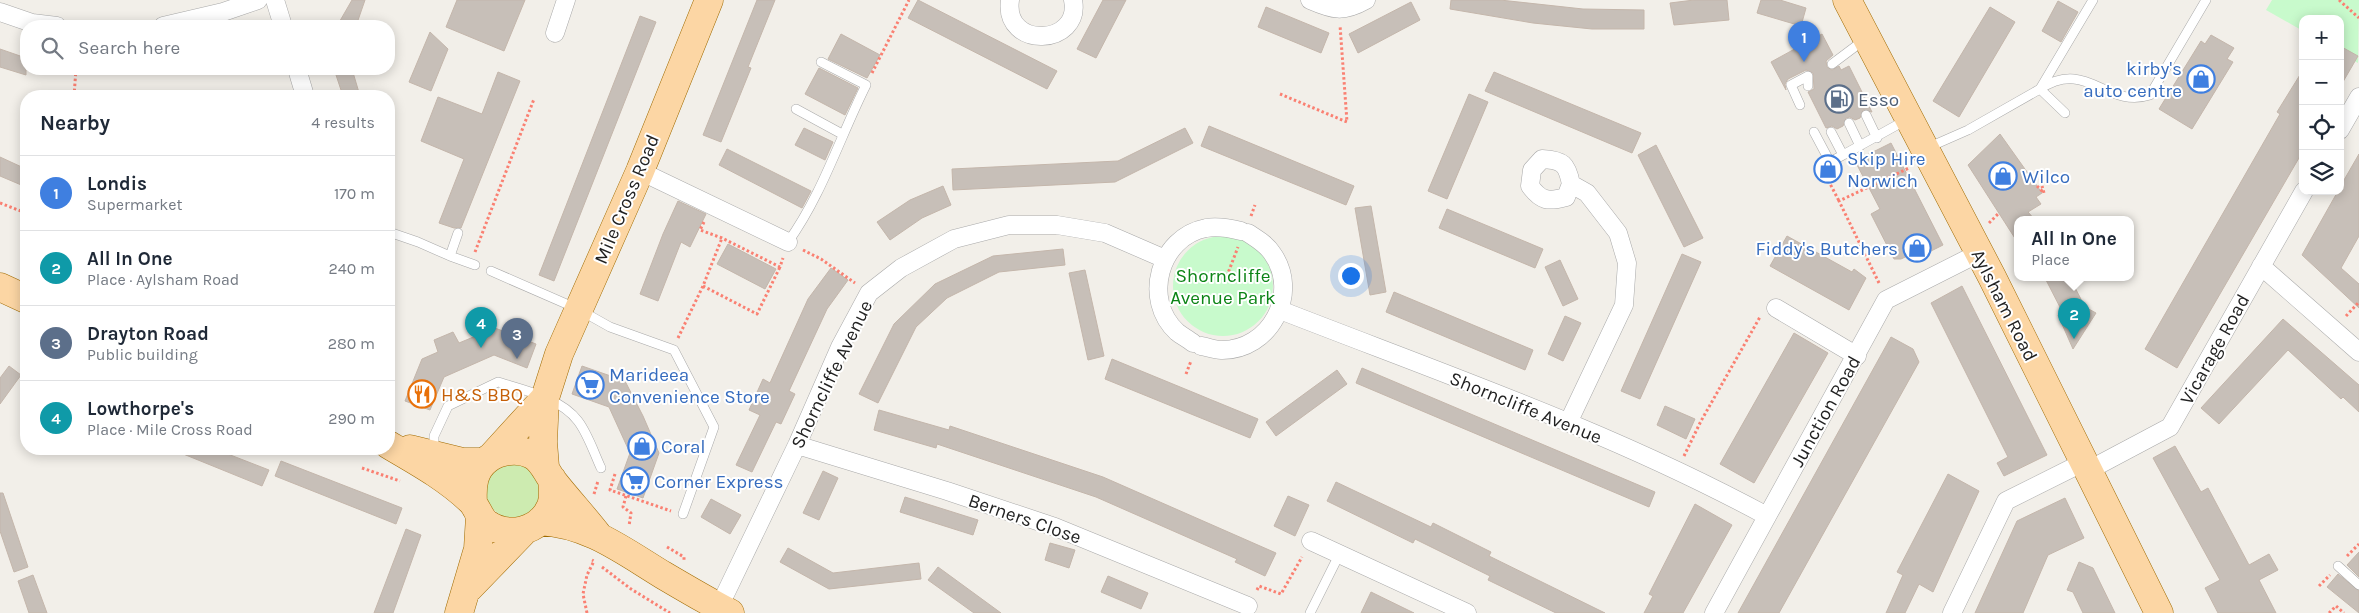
<!DOCTYPE html>
<meta charset="utf-8">
<style>
:root{--surface:#fff;--page:#f6f6f7;--text:#1f2937;--muted:#747a83;--line:#e0e1e3;--accent:#111827}
body{margin:0;font-family:Karla,sans-serif;background:var(--page);color:var(--text)}
.controls{position:absolute;right:15px;top:15px;display:grid;overflow:hidden;border-radius:10px;box-shadow:0 2px 12px #0003}
.controls button{width:45px;height:45px;display:grid;place-items:center;padding:0;border:0;border-bottom:1px solid var(--line);background:var(--surface);color:var(--text);font:25px sans-serif}
.you{position:absolute;left:1350px;top:275px;width:18px;height:18px;margin:-12px;border:4px solid #fff;border-radius:50%;background:#1a73e8;box-shadow:0 0 0 8px #1a73e833}
.badge{display:grid;place-items:center;width:32px;height:32px;border-radius:50%;background:var(--accent);color:#fff;font-size:16px;font-weight:700}
.pin{position:absolute;translate:-50% -41px;filter:drop-shadow(0 1px 2px #0008)}
.pin::after{content:'';position:absolute;top:26px;width:18px;height:15px;background:inherit;clip-path:polygon(0 0,100% 0,50% 100%)}
.popup{position:absolute;left:2014px;top:216px;width:120px;height:65px;box-sizing:border-box;display:grid;place-content:center;border-radius:10px;background:var(--surface);filter:drop-shadow(0 1px 4px #0005);font-size:16px;white-space:nowrap;color:var(--muted)}
.popup b{font-size:19px;color:var(--text)}
.popup::after{content:'';position:absolute;left:50%;top:100%;margin-left:-10px;border:10px solid transparent;border-top-color:var(--surface)}
.list{margin:0;padding:0;list-style:none}
h2{display:flex;justify-content:space-between;align-items:center;height:65px;margin:0;padding:0 20px;font-size:21px}
h2 small{font-size:16px;font-weight:400;color:var(--muted)}
.list li{display:grid;grid-template-columns:32px 1fr auto;gap:15px;align-items:center;box-sizing:border-box;height:75px;padding:0 20px;border-top:1px solid var(--line)}
.list b{display:block;font-size:19px;white-space:nowrap}
.list p{margin:0;font-size:16px;white-space:nowrap;color:var(--muted)}
.list em{font-size:16px;font-style:normal;color:var(--muted)}
.icon{flex:none;width:28px;height:28px;fill:none;stroke:currentColor;stroke-width:2;stroke-linecap:round;stroke-linejoin:round}
.map{position:relative;flex:none;width:2359px;height:613px;overflow:hidden}
.search{position:absolute;background:var(--surface);box-shadow:0 2px 12px #0003;left:20px;top:20px;width:375px;height:55px;display:flex;align-items:center;gap:12px;box-sizing:border-box;padding:0 18px;border-radius:20px;color:var(--muted);font-size:19px}
.panel{position:absolute;background:var(--surface);box-shadow:0 2px 12px #0003;left:20px;top:90px;width:375px;height:365px;border-radius:20px}
.map>svg:first-child{display:block}
.grass{fill:#cdebb0}
.park{fill:#c8facc}
.building{fill:#c7bfb8;stroke:#c4b6ab}
.lines{fill:none;stroke-linecap:round;stroke-linejoin:round}
.lane-casing{stroke:#a9a9a9;stroke-width:10}
.street-casing{stroke:#a9a9a9;stroke-width:19}
.primary-casing{stroke:#a06b00;stroke-width:29}
.path{stroke:#fa8072;stroke-width:3;stroke-dasharray:2.5 2.5;stroke-linecap:butt}
.lane{stroke:#fff;stroke-width:9}
.street{stroke:#fff;stroke-width:18}
.primary{stroke:#fcd6a4;stroke-width:28}
.labels{text-anchor:middle;stroke-width:4;stroke-linejoin:round;paint-order:stroke}
.shop-label{font-size:19px;fill:#366cbe;stroke:#fff;text-anchor:start}
.service-label{font-size:19px;fill:#4e5e75;stroke:#fff;text-anchor:start}
.street-label{font-size:19px;fill:#222;stroke:#fff}
.park-label{font-size:19px;fill:#0c8416;stroke:#fff}
.food-label{font-size:19px;fill:#c56008;stroke:#fff;text-anchor:start}
</style>
<div class="map">
<svg width="2359" height="613" viewBox="0 0 2359 613">
<rect width="100%" height="100%" fill="#f2efe9"/>
<path class="grass" d="M486 491a27 27 0 1 1 54 0a27 27 0 1 1-54 0Z"/>
<path class="park" d="M 2272,0 L 2359,0 L 2358,63 L 2340,53 L 2340,19 L 2303,19 L 2303,31 L 2266,10 Z
M1173 286a50 50 0 1 1 100 0a50 50 0 1 1-100 0Z"/>
<path class="building" d="M 352,0 L 365,0 L 356,26 L 337,26 Z
M 457,0 L 525,0 L 504,51 L 446,27 Z
M 757,0 L 775,0 L 748,67 L 751,68 L 721,142 L 703,135 Z
M 918,0 L 1057,71 L 1047,89 L 908,18 Z
M 1103,0 L 1126,0 L 1096,58 L 1077,49 Z
M 1451,0 L 1500,0 L 1583,9 L 1644,10 L 1644,29 L 1592,29 L 1533,23 L 1450,9 Z
M 1694,0 L 1727,0 L 1729,20 L 1674,25 L 1670,3 Z
M 1761,0 L 1780,0 L 1806,8 L 1801,26 L 1757,13 Z
M 2058,1 L 2078,12 L 2061,42 L 2042,31 Z
M 1411,2 L 1420,20 L 1358,53 L 1349,34 Z
M 1266,7 L 1329,33 L 1321,53 L 1258,27 Z
M 1990,7 L 2015,22 L 1959,117 L 1933,101 Z
M 640,16 L 656,22 L 554,281 L 539,275 Z
M 430,32 L 448,49 L 431,91 L 409,82 Z
M 841,34 L 880,55 L 867,78 L 828,59 Z
M 1822,34 L 1833,55 L 1826,61 L 1827,67 L 1832,70 L 1839,66 L 1841,70 L 1849,66 L 1872,112 L 1863,110 L 1860,118 L 1855,120 L 1850,117 L 1846,118 L 1843,126 L 1837,129 L 1832,126 L 1826,128 L 1808,92 L 1814,89 L 1813,73 L 1806,70 L 1788,79 L 1785,84 L 1786,90 L 1771,62 Z
M 2211,35 L 2234,48 L 2227,59 L 2233,62 L 2192,129 L 2159,109 L 2201,41 L 2205,44 Z
M 2340,46 L 2358,56 L 2340,87 Z
M 0,49 L 26,58 L 26,75 L 0,67 Z
M 819,68 L 858,88 L 845,115 L 805,94 Z
M 334,69 L 352,69 L 360,96 L 343,96 Z
M 2303,70 L 2303,151 L 2177,368 L 2145,349 L 2280,114 L 2277,112 Z
M 498,72 L 520,81 L 461,228 L 454,228 L 439,223 L 464,159 L 421,141 L 438,97 L 482,114 Z
M 1494,72 L 1641,133 L 1632,153 L 1485,91 Z
M 1469,94 L 1488,102 L 1447,199 L 1428,191 Z
M 1209,126 L 1354,186 L 1346,205 L 1201,146 Z
M 804,128 L 833,142 L 825,160 L 795,145 Z
M 1185,128 L 1193,143 L 1115,182 L 953,190 L 952,169 L 1118,161 Z
M 2000,134 L 2042,193 L 2036,197 L 2041,204 L 2028,212 L 2035,220 L 2018,220 L 2018,243 L 1968,165 Z
M 1891,143 L 1943,245 L 1919,257 L 1916,252 L 1901,259 L 1894,259 L 1871,214 L 1880,209 L 1855,161 Z
M 1656,145 L 1703,238 L 1684,247 L 1638,155 Z
M 727,149 L 811,191 L 802,208 L 719,165 Z
M 2359,154 L 2359,236 L 2341,268 L 2359,284 L 2359,308 L 2302,255 L 2338,191 L 2340,191 L 2340,187 Z
M 0,157 L 26,169 L 26,187 L 0,176 Z
M 943,186 L 951,205 L 922,218 L 890,240 L 877,222 L 910,200 Z
M 678,201 L 706,214 L 690,247 L 681,242 L 658,301 L 640,294 L 663,234 Z
M 1371,206 L 1386,292 L 1370,295 L 1355,208 Z
M 1447,209 L 1543,249 L 1535,268 L 1439,228 Z
M 1787,236 L 1852,272 L 1854,269 L 1866,278 L 1849,310 L 1770,266 Z
M 728,244 L 776,269 L 765,289 L 717,264 Z
M 1063,249 L 1065,265 L 999,272 L 947,298 L 916,327 L 878,403 L 859,394 L 894,324 L 935,284 L 993,256 Z
M 1682,254 L 1701,262 L 1640,399 L 1621,391 Z
M 1560,260 L 1578,299 L 1563,306 L 1545,267 Z
M 831,268 L 848,280 L 827,309 L 789,391 L 795,394 L 781,424 L 776,422 L 752,472 L 736,465 L 760,415 L 749,410 L 763,379 L 770,383 L 808,299 Z
M 1085,270 L 1104,356 L 1088,360 L 1069,273 Z
M 2045,278 L 2070,278 L 2085,307 L 2096,313 L 2073,349 L 2058,315 L 2063,313 Z
M 1962,286 L 2047,455 L 2004,476 L 1997,463 L 2008,457 L 1931,303 Z
M 1394,292 L 1533,350 L 1525,370 L 1386,312 Z
M 1565,316 L 1581,323 L 1563,361 L 1548,354 Z
M 2283,319 L 2359,385 L 2359,412 L 2343,397 L 2341,399 L 2288,350 L 2219,424 L 2201,408 Z
M 495,328 L 536,344 L 527,368 L 494,355 L 444,377 L 430,410 L 405,401 L 422,359 L 438,352 L 434,340 L 453,332 L 459,343 Z
M 1794,333 L 1828,353 L 1754,483 L 1720,464 Z
M 1891,337 L 1913,349 L 1919,362 L 1779,613 L 1738,613 Z
M 1112,359 L 1258,419 L 1250,438 L 1105,379 Z
M 9,366 L 21,375 L 0,404 L 0,378 Z
M 582,366 L 625,381 L 643,416 L 659,453 L 643,498 L 617,489 L 630,453 L 609,407 L 572,394 Z
M 1362,368 L 1655,492 L 1649,507 L 1356,383 Z
M 1337,370 L 1347,384 L 1276,436 L 1266,422 Z
M 1665,406 L 1695,419 L 1686,439 L 1657,425 Z
M 879,410 L 949,430 L 950,426 L 1103,477 L 1276,553 L 1265,576 L 1235,562 L 1237,559 L 1096,497 L 937,444 L 936,448 L 874,430 Z
M 2175,446 L 2201,492 L 2208,488 L 2249,565 L 2269,554 L 2278,570 L 2259,580 L 2276,613 L 2218,613 L 2205,588 L 2220,580 L 2153,458 Z
M 171,449 L 215,449 L 269,470 L 262,486 Z
M 281,461 L 402,508 L 396,524 L 275,476 Z
M 823,471 L 838,478 L 819,520 L 803,513 Z
M 1948,474 L 1979,491 L 1933,592 L 1919,584 L 1905,613 L 1886,613 L 1903,575 L 1897,572 Z
M 1336,482 L 1431,527 L 1433,523 L 1491,552 L 1489,556 L 1605,613 L 1556,613 L 1488,580 L 1490,576 L 1415,539 L 1413,543 L 1327,501 Z
M 0,493 L 3,493 L 28,567 L 14,572 L 0,531 Z
M 1288,496 L 1309,505 L 1295,536 L 1274,526 Z
M 905,497 L 978,520 L 973,535 L 900,512 Z
M 2065,498 L 2084,538 L 2048,555 L 2023,613 L 1975,613 L 2017,521 Z
M 711,499 L 741,515 L 730,534 L 701,517 Z
M 1695,504 L 1732,525 L 1683,613 L 1644,613 L 1653,596 L 1649,594 Z
M 406,529 L 421,535 L 393,613 L 374,613 Z
M 1050,543 L 1075,550 L 1069,568 L 1045,560 Z
M 788,548 L 833,573 L 919,563 L 921,579 L 829,589 L 780,562 Z
M 2359,552 L 2359,577 L 2347,565 Z
M 2079,562 L 2093,568 L 2115,613 L 2083,613 L 2073,592 L 2067,590 Z
M 938,567 L 1001,613 L 974,613 L 928,580 Z
M 2338,574 L 2359,591 L 2359,613 L 2327,587 Z
M 33,575 L 47,613 L 29,613 L 18,581 Z
M 1108,576 L 1148,593 L 1141,609 L 1101,592 Z
M 1371,592 L 1414,613 L 1361,613 Z"/>
<g class="lines">
<g class="lane-casing">
<path id="lane" d="M 1832,64 L 1864,40
M 1800,105 L 1791,85 L 1808,76 L 1808,86
M 796,109 L 842,134
M 2065,113 L 2040,89 C 2087,58 2106,109 2150,95 L 2206,0
M 1866,115 L 1877,138
M 1849,123 L 1860,146
M 1814,132 L 1830,162 L 1843,155
M 1831,132 L 1843,155 L 1906,120
M 1927,148 L 1968,130 L 2040,89 L 2093,0
M 389,232 L 418,242 L 450,256
M 458,233 L 450,256 L 475,265
M 788,242 C 822,195 840,137 866,85 L 821,62
M 491,271 L 578,309 L 610,327 L 674,350 L 714,427 L 683,514
M 434,451 L 434,436 L 448,406 L 498,382 C 524,390 561,398 578,421 C 588,434 594,453 601,468
M 2338,566 L 2359,585
M 1310,613 L 1340,553"/>
</g>
<g class="street-casing">
<path id="street" d="M 275,0 L 283,26
M 1010,0 C 1003,50 1082,46 1073,0
M 1310,0 C 1333,10 1343,13 1366,0
M 0,12 L 32,23 L 57,26
M 163,26 L 223,12 L 258,0
M 555,33 L 566,0
M 297,69 L 305,96
M 2340,130 L 2359,97
M 640,171 L 788,242
M 2261,266 L 2359,352
M 1776,308 L 1857,356
M 1280,310 C 1444,374 1612,432 1767,516
M 1193,343 C 1188,339 1182,336 1177,332 C 1142,300 1159,237 1206,228 C 1218,226 1229,228 1241,231
M 1201,346 C 1208,347 1214,350 1221,350 C 1270,351 1301,293 1272,253 C 1266,244 1257,239 1248,233
M 1568,423 L 1624,305 L 1627,263 L 1618,233 L 1587,193 L 1571,184 C 1567,164 1563,160 1542,159 L 1532,170 L 1530,186 C 1541,201 1548,202 1566,197 L 1571,184
M 797,445 L 947,491 L 1055,527 L 1248,606
M 2089,470 L 2170,427 L 2304,191
M 1311,541 L 1467,613
M 719,607 L 797,445 L 840,347 L 869,293 L 901,268 L 954,239 L 1009,225 L 1057,225 L 1105,233 L 1165,259
M 1714,613 L 1886,300 L 1979,253
M 1952,613 L 2006,501 L 2084,462"/>
</g>
<g class="primary-casing">
<path id="primary" d="M 1847,0 L 1992,277 L 2159,613
M 0,287 L 26,299
M 389,445 C 418,462 447,478 471,501 C 477,507 479,517 486,523 C 508,539 540,532 551,506 C 554,498 553,488 552,479
M 410,449 L 463,462 L 484,462
M 493,455 L 545,398
M 545,467 L 543,442 L 545,398 L 559,354 L 640,171 L 709,0
M 473,503 C 472,486 473,470 488,459 C 500,450 519,448 532,455 C 543,461 546,472 553,481 C 568,500 583,516 597,534
M 540,521 C 589,524 622,550 663,575 C 685,588 707,601 730,613
M 469,588 L 525,530
M 459,613 L 478,549 L 480,516"/>
</g>
<path class="path" d="M 2339,0 L 2359,18
M 872,73 L 909,0
M 1280,94 L 1347,122 L 1340,25
M 74,96 L 76,69
M 1826,176 L 1839,201
M 2037,186 L 2044,193 L 2042,186
M 0,203 L 26,213
M 1251,216 L 1255,205
M 704,222 L 700,230 L 722,238 L 780,267 L 783,258
M 1989,223 L 1999,213
M 803,250 L 821,259 L 855,283
M 475,252 L 534,99
M 23,268 L 26,262
M 1225,281 L 1238,247
M 1879,283 L 1839,201 L 1909,168
M 703,286 L 757,314 L 780,267
M 2346,316 L 2359,302
M 678,338 L 703,286 L 722,238
M 1186,374 L 1191,361
M 1684,456 L 1701,421 L 1760,317
M 362,468 L 400,481
M 615,474 L 610,490 L 671,511
M 594,494 L 598,481
M 626,496 L 623,507 L 631,513 L 629,526
M 667,547 L 684,557 L 684,560
M 2347,556 L 2359,544
M 602,567 L 631,589 L 670,613
M 2319,586 L 2330,575
M 1257,590 L 1259,586 L 1281,594 L 1302,557
M 587,613 L 583,594 L 587,575 L 594,561 L 592,560
M 2329,613 L 2336,606 L 2344,613"/>
<use href="#lane" class="lane"/>
<use href="#street" class="street"/>
<use href="#primary" class="primary"/>
</g>
<defs>
<g id="shop-ring" transform="scale(1.4375)"><circle r="9.5" fill="#fff" stroke="#3f7fe0" stroke-width="1.5"/><path d="M-5-2.5h2.3a2.7 3.5 0 0 1 5.4 0H5L5.5 6h-11ZM-1.5-2.5h3a1.5 2.3 0 0 0-3 0Z" fill="#3f7fe0"/></g>
<g id="fuel-ring" transform="scale(1.4375)"><circle r="9.5" fill="#fff" stroke="#5c6f8a" stroke-width="1.5"/><path d="M-5.5-6h7V0h2V4h1.3V-2.5L3-4.5l.8-.8L6-3V5H2.5V1h-1V6h-7ZM-4.2-4.7v3.2H.2V-4.7Z" fill="#5c6f8a"/></g>
<g id="supermarket-ring" transform="scale(1.4375)"><circle r="9.5" fill="#fff" stroke="#3f7fe0" stroke-width="1.5"/><path d="M-6-5.5h2.5l.6 2H6L4.5 2H-2.5L-4.4-4H-6ZM-1.5 3.2a1.3 1.3 0 1 0 .1 0ZM3 3.2a1.3 1.3 0 1 0 .1 0Z" fill="#3f7fe0"/></g>
<g id="restaurant-ring" transform="scale(1.4375)"><circle r="9.5" fill="#fff" stroke="#e8710a" stroke-width="1.5"/><path d="M-5-6h1v4h1v-4h1v4h1v-4h1v5L-1.5 .5V6h-2V.5L-5-1ZM5-6V6H3V1.5H1.5Q1.5-4 5-6Z" fill="#e8710a"/></g>
</defs>
<g fill-rule="evenodd">
<use href="#shop-ring" x="2201" y="79"/>
<use href="#fuel-ring" x="1839" y="99"/>
<use href="#shop-ring" x="1828" y="169"/>
<use href="#shop-ring" x="2003" y="176"/>
<use href="#shop-ring" x="1917" y="248"/>
<use href="#supermarket-ring" x="590" y="385"/>
<use href="#restaurant-ring" x="422" y="394"/>
<use href="#shop-ring" x="642" y="446"/>
<use href="#supermarket-ring" x="635" y="481"/>
</g>
<g class="labels">
<g class="shop-label">
<text x="2182" y="75" text-anchor="end">kirby's<tspan x="2182" dy="22">auto centre</tspan></text>
<text x="1847" y="165">Skip Hire<tspan x="1847" dy="22">Norwich</tspan></text>
<text x="2022" y="183">Wilco</text>
<text x="1898" y="255" text-anchor="end">Fiddy's Butchers</text>
<text x="609" y="381">Marideea<tspan x="609" dy="22">Convenience Store</tspan></text>
<text x="661" y="453">Coral</text>
<text x="654" y="488">Corner Express</text>
</g>
<g class="service-label">
<text x="1858" y="106">Esso</text>
</g>
<g class="street-label">
<text transform="translate(626 199) rotate(-67)" y="7">Mile Cross Road</text>
<text transform="translate(2005 305) rotate(63)" y="7">Aylsham Road</text>
<text transform="translate(2214 349) rotate(-61)" y="7">Vicarage Road</text>
<text transform="translate(831 374) rotate(-64)" y="7">Shorncliffe Avenue</text>
<text transform="translate(1526 407) rotate(22)" y="7">Shorncliffe Avenue</text>
<text transform="translate(1825 411) rotate(-61)" y="7">Junction Road</text>
<text transform="translate(1025 518) rotate(19)" y="7">Berners Close</text>
</g>
<g class="park-label">
<text x="1223" y="282">Shorncliffe<tspan x="1223" dy="22">Avenue Park</tspan></text>
</g>
<g class="food-label">
<text x="441" y="401">H&amp;S BBQ</text>
</g>
</g>
</svg>
<div class="controls">
<button>+</button>
<button>−</button>
<button><svg class="icon" aria-label="locate" viewBox="0 0 24 24"><circle cx="12" cy="12" r="6"/><path d="M12 2v4M12 18v4M2 12h4M18 12h4"/></svg></button>
<button><svg class="icon" aria-label="layers" viewBox="0 0 24 24"><path d="M12 4l9 5-9 5-9-5zM3 14l9 5 9-5"/></svg></button>
</div>
<div class="you"></div>
<div class="pin badge" style="left:1804px;top:62px;background:#3f7fe0">1</div>
<div class="pin badge" style="left:2074px;top:339px;background:#0f9aa8">2</div>
<div class="popup"><b>All In One</b>Place</div>
<div class="pin badge" style="left:517px;top:359px;background:#5c6f8a">3</div>
<div class="pin badge" style="left:481px;top:348px;background:#0f9aa8">4</div>
<div class="search"><svg class="icon" aria-label="search" viewBox="0 0 24 24"><circle cx="10" cy="10" r="6"/><path d="M15 15l6 6"/></svg>Search here</div>
<section class="panel">
<h2>Nearby<small>4 results</small></h2>
<ul class="list">
<li><span class="badge" style="background:#3f7fe0">1</span><div><b>Londis</b><p>Supermarket</p></div><em>170 m</em></li>
<li><span class="badge" style="background:#0f9aa8">2</span><div><b>All In One</b><p>Place · Aylsham Road</p></div><em>240 m</em></li>
<li><span class="badge" style="background:#5c6f8a">3</span><div><b>Drayton Road</b><p>Public building</p></div><em>280 m</em></li>
<li><span class="badge" style="background:#0f9aa8">4</span><div><b>Lowthorpe's</b><p>Place · Mile Cross Road</p></div><em>290 m</em></li>
</ul>
</section>
</div>
